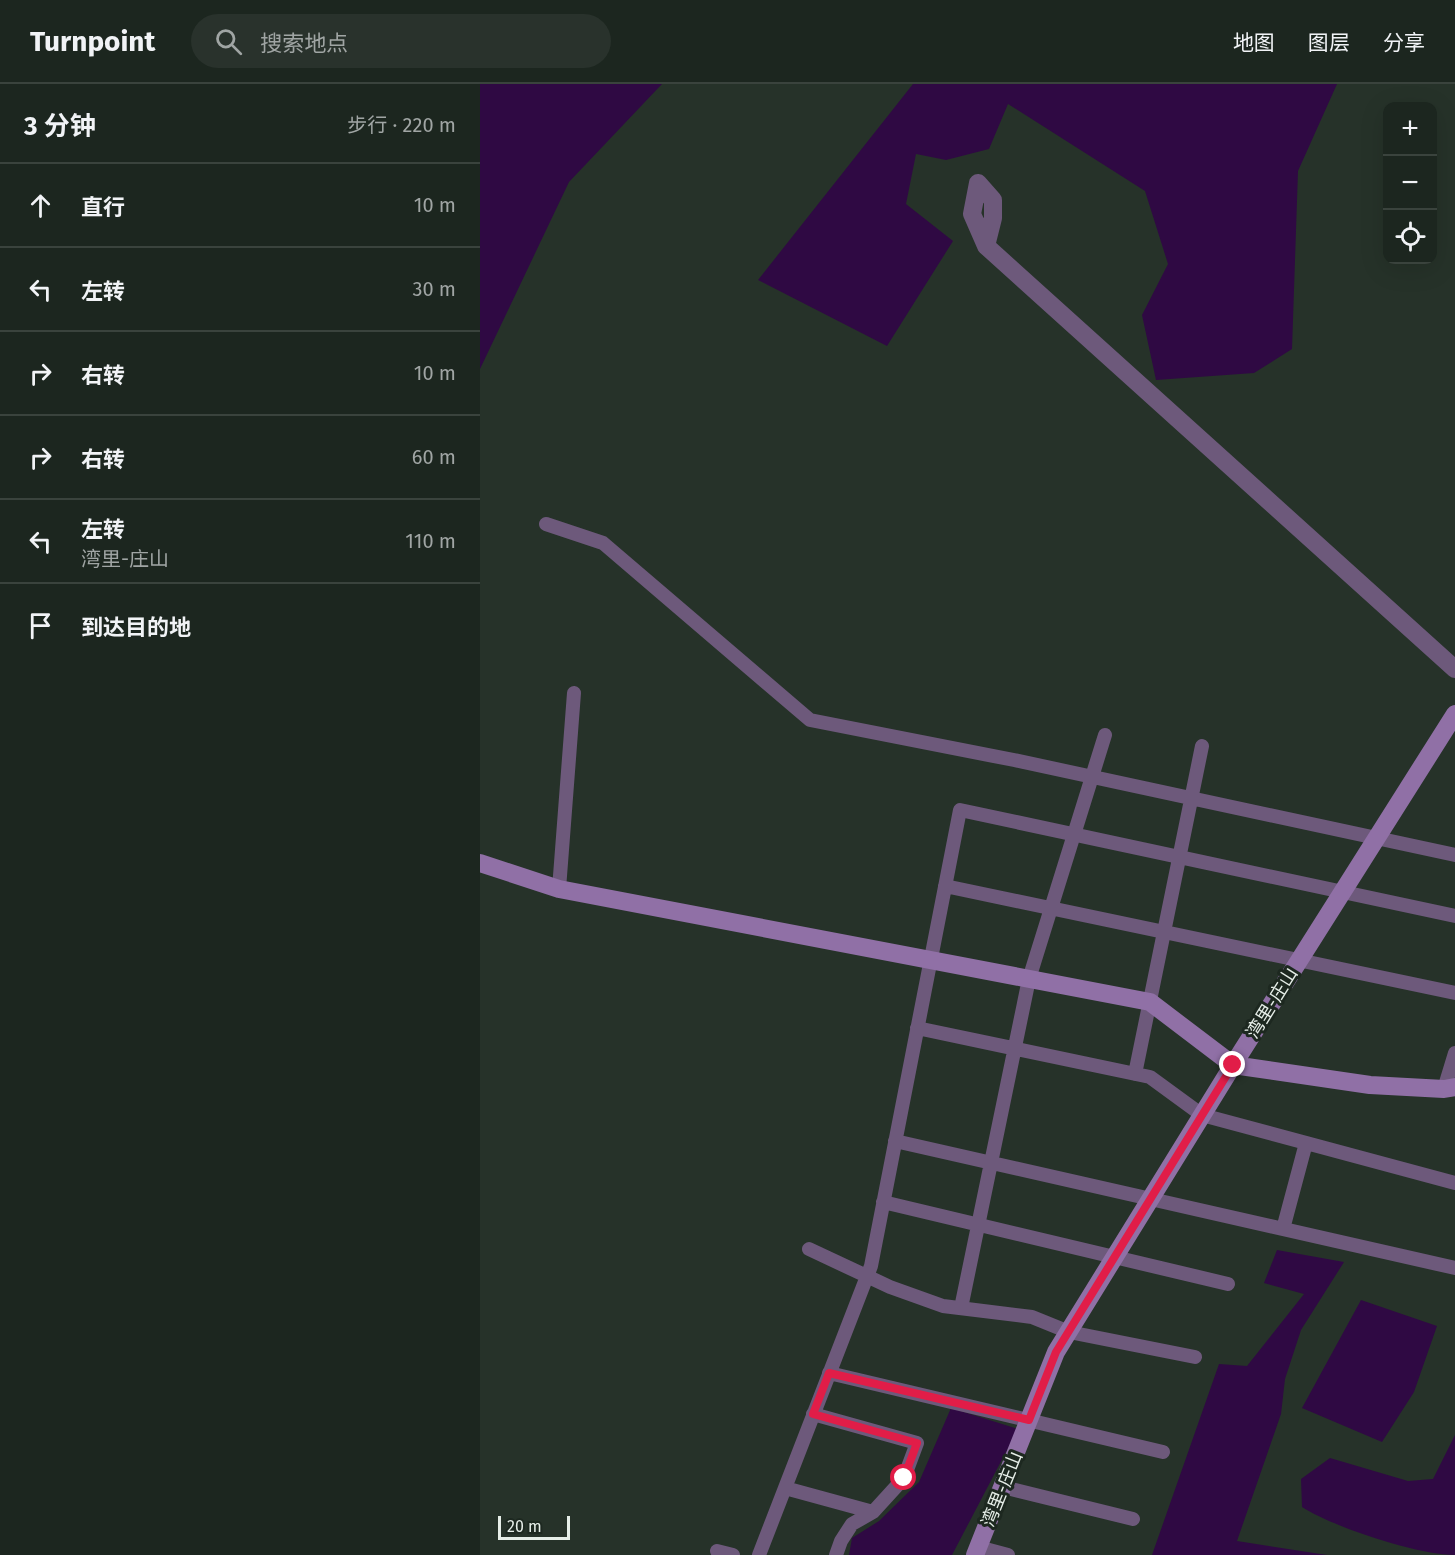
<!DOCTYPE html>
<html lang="zh">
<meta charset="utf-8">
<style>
:root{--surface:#1c261f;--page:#29322c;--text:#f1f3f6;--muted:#a0a5a4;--line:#3a433d}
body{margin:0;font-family:"Fira Sans","Noto Sans SC",sans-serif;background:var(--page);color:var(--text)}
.controls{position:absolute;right:18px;top:18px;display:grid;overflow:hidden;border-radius:12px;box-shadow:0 6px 24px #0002}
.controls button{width:54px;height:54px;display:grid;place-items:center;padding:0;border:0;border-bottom:2px solid var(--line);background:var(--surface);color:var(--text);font:30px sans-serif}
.scale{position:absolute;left:18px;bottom:15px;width:72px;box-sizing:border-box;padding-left:6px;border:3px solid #e6eee8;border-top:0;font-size:16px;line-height:21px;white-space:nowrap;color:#e6eee8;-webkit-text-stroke:4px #1d2820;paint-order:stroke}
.stop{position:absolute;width:18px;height:18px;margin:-14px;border:4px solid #e11d48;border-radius:50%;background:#fff}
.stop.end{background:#e11d48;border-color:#fff;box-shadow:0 2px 6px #0008}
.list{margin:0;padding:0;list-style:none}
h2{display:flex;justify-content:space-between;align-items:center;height:78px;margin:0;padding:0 24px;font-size:26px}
h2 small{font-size:20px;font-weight:400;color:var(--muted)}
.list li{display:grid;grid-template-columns:39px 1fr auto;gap:18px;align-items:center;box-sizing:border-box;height:84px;padding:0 24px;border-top:2px solid var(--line)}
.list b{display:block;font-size:22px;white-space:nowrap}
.list p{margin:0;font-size:20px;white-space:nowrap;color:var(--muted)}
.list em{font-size:20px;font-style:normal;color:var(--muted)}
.icon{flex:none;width:33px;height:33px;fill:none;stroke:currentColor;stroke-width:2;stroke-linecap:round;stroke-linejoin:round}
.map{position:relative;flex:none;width:975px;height:1471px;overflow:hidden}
header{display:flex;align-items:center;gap:36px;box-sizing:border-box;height:84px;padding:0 30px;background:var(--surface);border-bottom:2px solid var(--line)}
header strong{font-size:28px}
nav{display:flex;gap:33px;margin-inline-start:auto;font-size:21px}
.search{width:420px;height:54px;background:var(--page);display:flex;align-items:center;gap:15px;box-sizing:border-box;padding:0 21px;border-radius:33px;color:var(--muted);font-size:22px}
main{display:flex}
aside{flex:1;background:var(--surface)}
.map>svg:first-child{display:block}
.water{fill:#2f0943}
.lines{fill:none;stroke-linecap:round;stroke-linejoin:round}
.lane{stroke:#6d597b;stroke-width:14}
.street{stroke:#6d597b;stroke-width:18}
.secondary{stroke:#9070a6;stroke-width:18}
.route{stroke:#e11d48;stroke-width:8}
.labels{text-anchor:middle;stroke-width:6;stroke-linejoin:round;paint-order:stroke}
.street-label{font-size:18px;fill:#e6eee8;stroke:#1d2820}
</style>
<header>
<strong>Turnpoint</strong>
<div class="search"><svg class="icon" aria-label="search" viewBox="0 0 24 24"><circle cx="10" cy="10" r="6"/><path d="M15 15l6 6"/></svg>搜索地点</div>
<nav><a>地图</a><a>图层</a><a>分享</a></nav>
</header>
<main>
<aside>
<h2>3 分钟<small>步行 · 220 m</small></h2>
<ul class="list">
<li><svg class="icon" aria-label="ahead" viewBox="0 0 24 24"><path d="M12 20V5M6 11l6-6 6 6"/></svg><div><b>直行</b></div><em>10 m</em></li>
<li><svg class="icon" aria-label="left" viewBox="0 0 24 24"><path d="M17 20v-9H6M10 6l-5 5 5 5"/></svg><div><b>左转</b></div><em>30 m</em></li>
<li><svg class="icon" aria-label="right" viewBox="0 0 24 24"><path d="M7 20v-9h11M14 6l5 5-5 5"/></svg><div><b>右转</b></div><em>10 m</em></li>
<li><svg class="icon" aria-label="right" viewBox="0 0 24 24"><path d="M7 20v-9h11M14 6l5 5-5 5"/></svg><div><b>右转</b></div><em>60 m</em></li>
<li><svg class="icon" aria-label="left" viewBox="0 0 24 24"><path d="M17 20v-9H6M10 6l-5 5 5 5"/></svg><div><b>左转</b><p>湾里-庄山</p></div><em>110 m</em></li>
<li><svg class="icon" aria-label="arrive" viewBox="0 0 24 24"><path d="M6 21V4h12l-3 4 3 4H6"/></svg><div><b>到达目的地</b></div></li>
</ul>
</aside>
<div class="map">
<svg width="975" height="1471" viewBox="0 0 975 1471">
<rect width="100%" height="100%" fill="#263229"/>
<path class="water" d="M 0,0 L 182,0 L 89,98 L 0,285 Z
M 433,0 L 857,0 L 818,87 L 812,265 L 774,289 L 676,296 L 662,231 L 688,180 L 665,107 L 528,20 L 509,65 L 466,76 L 436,70 L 426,120 L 473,157 L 407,262 L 278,196 Z
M 797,1166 L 864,1178 L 821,1246 L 805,1295 L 801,1330 L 757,1457 L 847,1471 L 672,1471 L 739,1280 L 767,1282 L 824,1210 L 784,1199 Z
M 881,1216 L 957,1242 L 934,1308 L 902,1358 L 822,1324 Z
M 471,1324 L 538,1345 L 472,1471 L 369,1471 L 372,1454 L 399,1437 L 439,1398 Z
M 975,1351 L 975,1471 C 938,1471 853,1443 822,1423 L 821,1395 L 850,1374 L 928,1397 L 953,1395 Z"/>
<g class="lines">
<path class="lane" d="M 66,440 L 123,459 L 330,636 L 534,676 L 975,771
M 465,802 L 975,909
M 79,805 L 94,609
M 437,944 L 670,993 L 722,1031 L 975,1099
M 655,990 L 722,662
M 964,1005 L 975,969
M 415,1057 L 975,1184
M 403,1118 L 748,1200
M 803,1145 L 826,1059
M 329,1165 L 410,1203 L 463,1222 L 552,1233 L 589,1248 L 715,1273
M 481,1224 L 549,895 L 625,651
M 349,1289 L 683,1368
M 333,1330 L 437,1359 L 424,1394 L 393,1428 L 372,1440 L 361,1457 L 356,1471
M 523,1403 L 653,1435
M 305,1404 L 393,1428
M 498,1463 L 528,1471
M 237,1467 L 253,1471
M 279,1471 L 391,1182 L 480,726 L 975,832"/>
<path class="street" d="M 506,162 L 513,134 L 513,116 L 498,99 L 492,130 L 506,162 L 975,585"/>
<path class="secondary" d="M 0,779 L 79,805 L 670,918 L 753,981 L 890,1001 L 964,1005 L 975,1003
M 495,1471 L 576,1268 L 753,981 L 975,630"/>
</g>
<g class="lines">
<path class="route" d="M 424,1394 L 437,1359 L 333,1330 L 349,1289 L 549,1336 L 576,1268 L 753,981"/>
</g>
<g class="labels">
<g class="street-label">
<text transform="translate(792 919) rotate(-58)" y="6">湾里-庄山</text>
<text transform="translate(522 1405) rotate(-68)" y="6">湾里-庄山</text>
</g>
</g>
</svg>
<div class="controls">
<button>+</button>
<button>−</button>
<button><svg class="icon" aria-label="locate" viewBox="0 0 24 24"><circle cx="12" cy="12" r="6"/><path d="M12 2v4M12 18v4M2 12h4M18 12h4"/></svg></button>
</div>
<div class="scale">20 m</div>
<div class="stop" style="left:424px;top:1394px"></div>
<div class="stop end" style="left:753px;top:981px"></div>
</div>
</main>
